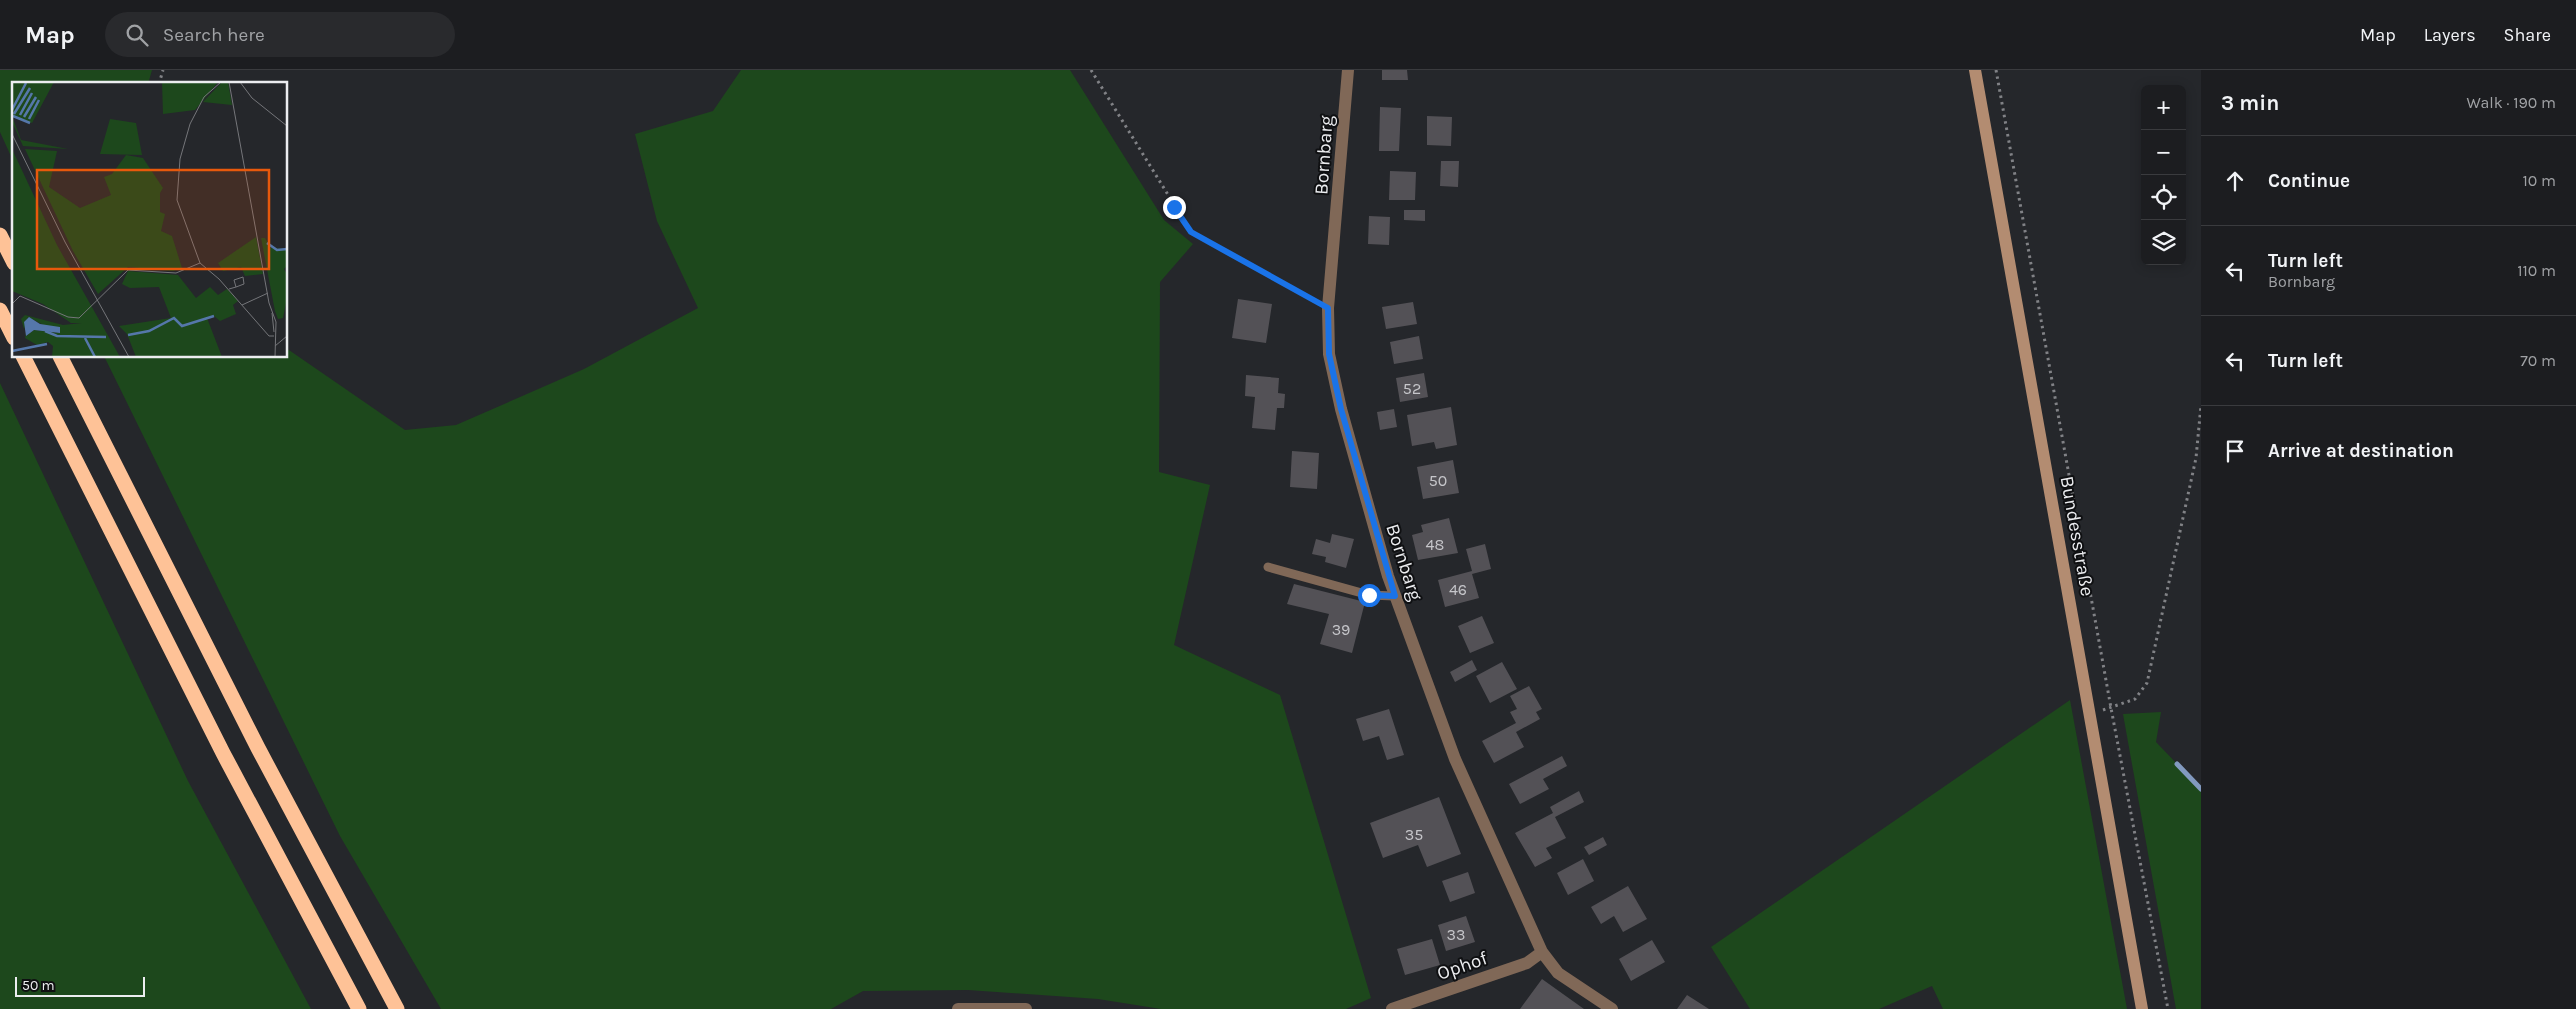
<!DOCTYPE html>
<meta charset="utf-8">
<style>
:root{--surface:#1c1d20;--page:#292a2d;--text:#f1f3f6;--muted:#a0a2a5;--line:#3a3b3e}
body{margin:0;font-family:Karla,sans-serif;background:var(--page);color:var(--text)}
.controls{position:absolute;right:15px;top:15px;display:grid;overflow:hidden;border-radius:8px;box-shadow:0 2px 12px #0003}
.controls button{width:45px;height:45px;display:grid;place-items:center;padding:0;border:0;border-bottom:1px solid var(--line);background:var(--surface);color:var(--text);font:25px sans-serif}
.scale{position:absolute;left:15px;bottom:12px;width:130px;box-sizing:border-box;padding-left:5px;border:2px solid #ecedf0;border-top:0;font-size:14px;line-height:18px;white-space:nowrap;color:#ecedf0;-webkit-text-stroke:4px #0f1012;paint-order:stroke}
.stop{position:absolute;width:15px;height:15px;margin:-11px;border:4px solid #1a73e8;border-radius:50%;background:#fff}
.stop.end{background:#1a73e8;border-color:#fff;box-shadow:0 1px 5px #0008}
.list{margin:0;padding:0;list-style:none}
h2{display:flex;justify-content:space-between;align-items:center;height:65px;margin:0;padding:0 20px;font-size:21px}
h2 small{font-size:16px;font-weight:400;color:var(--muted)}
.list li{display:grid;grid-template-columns:32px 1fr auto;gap:15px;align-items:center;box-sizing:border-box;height:90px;padding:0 20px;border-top:1px solid var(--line)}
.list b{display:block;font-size:19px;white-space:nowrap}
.list p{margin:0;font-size:16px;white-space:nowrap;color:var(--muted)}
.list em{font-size:16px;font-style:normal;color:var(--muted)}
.icon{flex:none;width:28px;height:28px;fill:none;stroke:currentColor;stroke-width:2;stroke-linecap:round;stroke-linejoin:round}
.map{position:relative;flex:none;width:2201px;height:939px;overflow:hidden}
header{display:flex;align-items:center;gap:30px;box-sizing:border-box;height:70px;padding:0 25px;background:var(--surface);border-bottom:1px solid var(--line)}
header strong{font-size:24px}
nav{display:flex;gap:28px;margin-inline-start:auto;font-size:18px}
.search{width:350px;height:45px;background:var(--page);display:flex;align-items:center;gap:12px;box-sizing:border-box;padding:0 18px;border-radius:28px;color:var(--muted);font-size:19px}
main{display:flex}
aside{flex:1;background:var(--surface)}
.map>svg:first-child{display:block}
.green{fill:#1d481c}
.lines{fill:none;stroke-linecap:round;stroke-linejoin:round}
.stream{stroke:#829abf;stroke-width:5}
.building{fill:#535156}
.path{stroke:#818286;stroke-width:3;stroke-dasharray:2.5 4;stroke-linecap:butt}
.lane{stroke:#806857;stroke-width:9}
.street{stroke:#806857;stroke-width:12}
.secondary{stroke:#b38c71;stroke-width:12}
.highway{stroke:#fec297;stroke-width:15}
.route{stroke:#1a73e8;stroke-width:6}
.labels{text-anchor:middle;stroke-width:4;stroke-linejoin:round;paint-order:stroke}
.number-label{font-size:16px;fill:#c6c6ca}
.street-label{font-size:19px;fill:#ecedf0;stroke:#0f1012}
.inset-river{fill:none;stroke:#57a;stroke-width:2.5}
.inset-road{fill:none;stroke:#75767a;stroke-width:1}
.view{fill:#e8590c;fill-opacity:0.15;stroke:#e8590c;stroke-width:2.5}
.inset-edge{fill:none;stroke:#ecedf0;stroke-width:2.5}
</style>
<header>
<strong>Map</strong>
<div class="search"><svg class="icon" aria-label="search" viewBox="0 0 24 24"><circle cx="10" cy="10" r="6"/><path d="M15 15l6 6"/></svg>Search here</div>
<nav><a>Map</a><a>Layers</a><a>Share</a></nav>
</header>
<main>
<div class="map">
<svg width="2201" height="939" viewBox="0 0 2201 939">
<rect width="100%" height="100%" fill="#25272b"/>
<path class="green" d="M 0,0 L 152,0 L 148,14 L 14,14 L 14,93 L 0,62 Z
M 741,0 L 1070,0 L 1164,150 L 1193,174 L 1160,212 L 1159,402 L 1210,415 L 1174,575 L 1280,625 L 1371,928 L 1346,939 L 1161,939 L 1098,929 L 968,920 L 863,921 L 831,939 L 441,939 L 340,766 L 104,286 L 286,286 L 286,278 L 405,360 L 456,355 L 584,299 L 698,238 L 657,151 L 635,64 L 713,41 Z
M 0,313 L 188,711 L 311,939 L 0,939 Z
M 2070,630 L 2127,939 L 1943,939 L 1932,916 L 1879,939 L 1750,939 L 1711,877 Z
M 2161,642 L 2156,672 L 2201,719 L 2201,939 L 2176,939 L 2123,644 Z"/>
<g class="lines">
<path class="stream" d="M 2177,694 L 2201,719"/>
</g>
<path class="building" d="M 1382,0 L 1407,0 L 1408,10 L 1382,10 Z
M 1380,37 L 1401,38 L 1399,81 L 1379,81 Z
M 1427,46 L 1452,47 L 1451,76 L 1427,75 Z
M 1441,91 L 1459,91 L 1458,117 L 1440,116 Z
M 1390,101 L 1416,102 L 1415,130 L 1389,130 Z
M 1404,140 L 1425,140 L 1425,151 L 1404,150 Z
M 1369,146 L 1390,147 L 1389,175 L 1368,174 Z
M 1238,229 L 1272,234 L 1266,273 L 1232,268 Z
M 1413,232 L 1417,254 L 1386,259 L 1382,237 Z
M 1419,266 L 1423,289 L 1394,294 L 1390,272 Z
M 1424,303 L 1428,327 L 1400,332 L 1396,308 Z
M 1246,305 L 1279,308 L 1278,323 L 1285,324 L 1284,338 L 1277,338 L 1275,360 L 1252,358 L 1255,327 L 1245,326 Z
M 1451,337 L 1457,375 L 1436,379 L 1434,372 L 1412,376 L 1407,345 Z
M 1394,339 L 1397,357 L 1380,360 L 1377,342 Z
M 1292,381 L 1319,383 L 1317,419 L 1290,417 Z
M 1453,390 L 1459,423 L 1423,429 L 1417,397 Z
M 1449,448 L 1458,483 L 1418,490 L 1412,465 L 1423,462 L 1421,455 Z
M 1332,464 L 1354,469 L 1346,498 L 1325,492 L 1326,487 L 1312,484 L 1316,469 L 1330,473 Z
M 1485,474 L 1491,499 L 1472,504 L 1479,528 L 1445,537 L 1438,510 L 1472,501 L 1466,479 Z
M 1294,514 L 1365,532 L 1352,583 L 1320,574 L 1329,544 L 1287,534 Z
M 1482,546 L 1494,573 L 1470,583 L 1458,556 Z
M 1472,590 L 1477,600 L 1455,612 L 1450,602 Z
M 1502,592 L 1517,619 L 1490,633 L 1476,606 Z
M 1529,616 L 1542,639 L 1536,642 L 1540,649 L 1516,662 L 1524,677 L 1494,693 L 1482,671 L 1516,653 L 1510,642 L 1517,639 L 1510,626 Z
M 1389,639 L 1404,685 L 1387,690 L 1379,666 L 1363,671 L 1356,649 Z
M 1562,686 L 1567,696 L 1543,709 L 1549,719 L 1520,734 L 1509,714 Z
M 1579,721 L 1584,732 L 1555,747 L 1566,768 L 1546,778 L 1552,788 L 1535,797 L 1515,763 L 1553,743 L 1550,737 Z
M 1439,727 L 1461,784 L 1427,797 L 1418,775 L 1383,788 L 1370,753 Z
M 1603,767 L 1607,775 L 1589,785 L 1584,777 Z
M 1583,789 L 1594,811 L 1568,825 L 1557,803 Z
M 1468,802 L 1475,823 L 1450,832 L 1442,811 Z
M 1628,816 L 1647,849 L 1623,862 L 1614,846 L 1601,854 L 1591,837 Z
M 1466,846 L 1475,872 L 1446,881 L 1438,855 Z
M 1432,869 L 1440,895 L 1405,905 L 1397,879 Z
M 1652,870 L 1665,892 L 1631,911 L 1619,889 Z
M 1542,909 L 1584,939 L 1520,939 Z
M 1687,925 L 1709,939 L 1677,939 Z"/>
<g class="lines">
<path class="path" d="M 1091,0 L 1191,162 L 1314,231
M 1996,0 L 2111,638 L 2168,939
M 159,14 L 163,0
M 2103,640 L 2135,629 L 2147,613 L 2196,388 L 2201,335"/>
<path class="lane" d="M 1268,497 L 1369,525 L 1395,526"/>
<path class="street" d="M 1348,0 L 1328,238 L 1329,284 L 1341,339 L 1388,506 L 1455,689 L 1542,882 L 1558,903 L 1612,939
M 958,939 L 1026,939
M 1392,939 L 1527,893 L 1542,882"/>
<path class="secondary" d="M 1975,0 L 2142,939"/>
<path class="highway" d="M 0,165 L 14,193
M 0,240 L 14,268
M 23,286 L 223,683 L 359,939
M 60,286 L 258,678 L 397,939"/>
</g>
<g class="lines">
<path class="route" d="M 1174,137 L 1191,162 L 1328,238 L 1329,284 L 1341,339 L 1395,526 L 1369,525"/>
</g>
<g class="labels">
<g class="number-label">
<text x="1412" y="324">52</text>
<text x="1438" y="416">50</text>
<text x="1435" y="480">48</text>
<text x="1458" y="525">46</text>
<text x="1341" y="565">39</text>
<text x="1414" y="770">35</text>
<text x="1456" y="870">33</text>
</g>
<g class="street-label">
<text transform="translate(1323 85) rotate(-86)" y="7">Bornbarg</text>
<text transform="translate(2078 466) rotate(80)" y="7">Bundesstraße</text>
<text transform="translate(1405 492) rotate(72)" y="7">Bornbarg</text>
<text transform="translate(1462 895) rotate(-19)" y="7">Ophof</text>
</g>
</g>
<g transform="translate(12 12)">
<rect width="275" height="275" fill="#25272b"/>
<path d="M 0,0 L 42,0 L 20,41 L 0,34 L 9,58 L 56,67 L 11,64 L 0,40 ZM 150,0 L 206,0 L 183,28 L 151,32 ZM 210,0 L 216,0 L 220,23 L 191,20 ZM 98,37 L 124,41 L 130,73 L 88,72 ZM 0,67 L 45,163 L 108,275 L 40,275 L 41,264 L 36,260 L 25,263 L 13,256 L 14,251 L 14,254 L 22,248 L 47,251 L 16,235 L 12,247 L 9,237 L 13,233 L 51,243 L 70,241 L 59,241 L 31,222 L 0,209 ZM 13,67 L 45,69 L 37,105 L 68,126 L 99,113 L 92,95 L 100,92 L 114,73 L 131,76 L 151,106 L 148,111 L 148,130 L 153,132 L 149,149 L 160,154 L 170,186 L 161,189 L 116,185 L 86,212 L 61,169 ZM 244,155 L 251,192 L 233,194 L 229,185 L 211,189 L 206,181 ZM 249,156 L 253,156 L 259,166 L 275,167 L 275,184 L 272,187 L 275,192 L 275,216 L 271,236 L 266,237 L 263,229 ZM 116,189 L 166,193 L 184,216 L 198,205 L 206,213 L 215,207 L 226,219 L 221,223 L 224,232 L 208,239 L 202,234 L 195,236 L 210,275 L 124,275 L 115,252 L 107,244 L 159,236 L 147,205 L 118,206 L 110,202 Z" fill="#1d481c"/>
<path d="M 17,235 L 28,242 L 48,245 L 48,251 L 22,248 L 14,254 L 12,240 Z" fill="#57a"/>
<path class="inset-river" d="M 0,28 L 14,1M 2,32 L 18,6M 8,33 L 20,11M 1,34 L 18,41M 12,35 L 24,15M 17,37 L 27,18M 255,161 L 265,168 L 275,167M 33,249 L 45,254 L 94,255M 116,253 L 137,249 L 162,236 L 170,244 L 202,234M 73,256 L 83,275M 0,269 L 35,262"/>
<path class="inset-road" d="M 209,0 L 192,15 L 178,42 L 168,77 L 165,118 L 188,181 L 207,197 L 257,254 L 262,254M 217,0 L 257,221 L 264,240 L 263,275M 228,0 L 240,16 L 275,44M 0,52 L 53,160 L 117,275M 217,207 L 224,205 L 232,202 L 231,195 L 222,198 L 224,205M 1,221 L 8,214 L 56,235 L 67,236 L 116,188 L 164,191 L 188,181M 230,223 L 256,211M 260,231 L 262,250M 263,264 L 275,254"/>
<path class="view" d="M 25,88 L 257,88 L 257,187 L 25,187 Z"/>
<rect width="275" height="275" class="inset-edge"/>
</g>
</svg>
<div class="controls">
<button>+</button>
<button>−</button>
<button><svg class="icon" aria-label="locate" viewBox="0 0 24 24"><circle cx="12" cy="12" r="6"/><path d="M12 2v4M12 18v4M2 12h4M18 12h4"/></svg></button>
<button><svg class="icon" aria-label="layers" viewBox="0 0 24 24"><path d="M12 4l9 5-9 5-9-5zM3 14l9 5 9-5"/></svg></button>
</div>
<div class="scale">50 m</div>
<div class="stop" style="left:1369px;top:525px"></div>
<div class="stop end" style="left:1174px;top:137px"></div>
</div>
<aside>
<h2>3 min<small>Walk · 190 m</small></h2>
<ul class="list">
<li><svg class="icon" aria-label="ahead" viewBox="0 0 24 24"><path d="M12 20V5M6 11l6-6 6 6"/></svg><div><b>Continue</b></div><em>10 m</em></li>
<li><svg class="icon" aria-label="left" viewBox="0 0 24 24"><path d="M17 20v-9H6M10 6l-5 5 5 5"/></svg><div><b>Turn left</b><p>Bornbarg</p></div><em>110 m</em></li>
<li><svg class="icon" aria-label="left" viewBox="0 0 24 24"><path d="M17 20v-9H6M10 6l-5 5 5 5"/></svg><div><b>Turn left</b></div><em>70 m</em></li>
<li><svg class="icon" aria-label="arrive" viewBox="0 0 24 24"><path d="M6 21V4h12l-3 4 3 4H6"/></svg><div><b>Arrive at destination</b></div></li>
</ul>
</aside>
</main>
